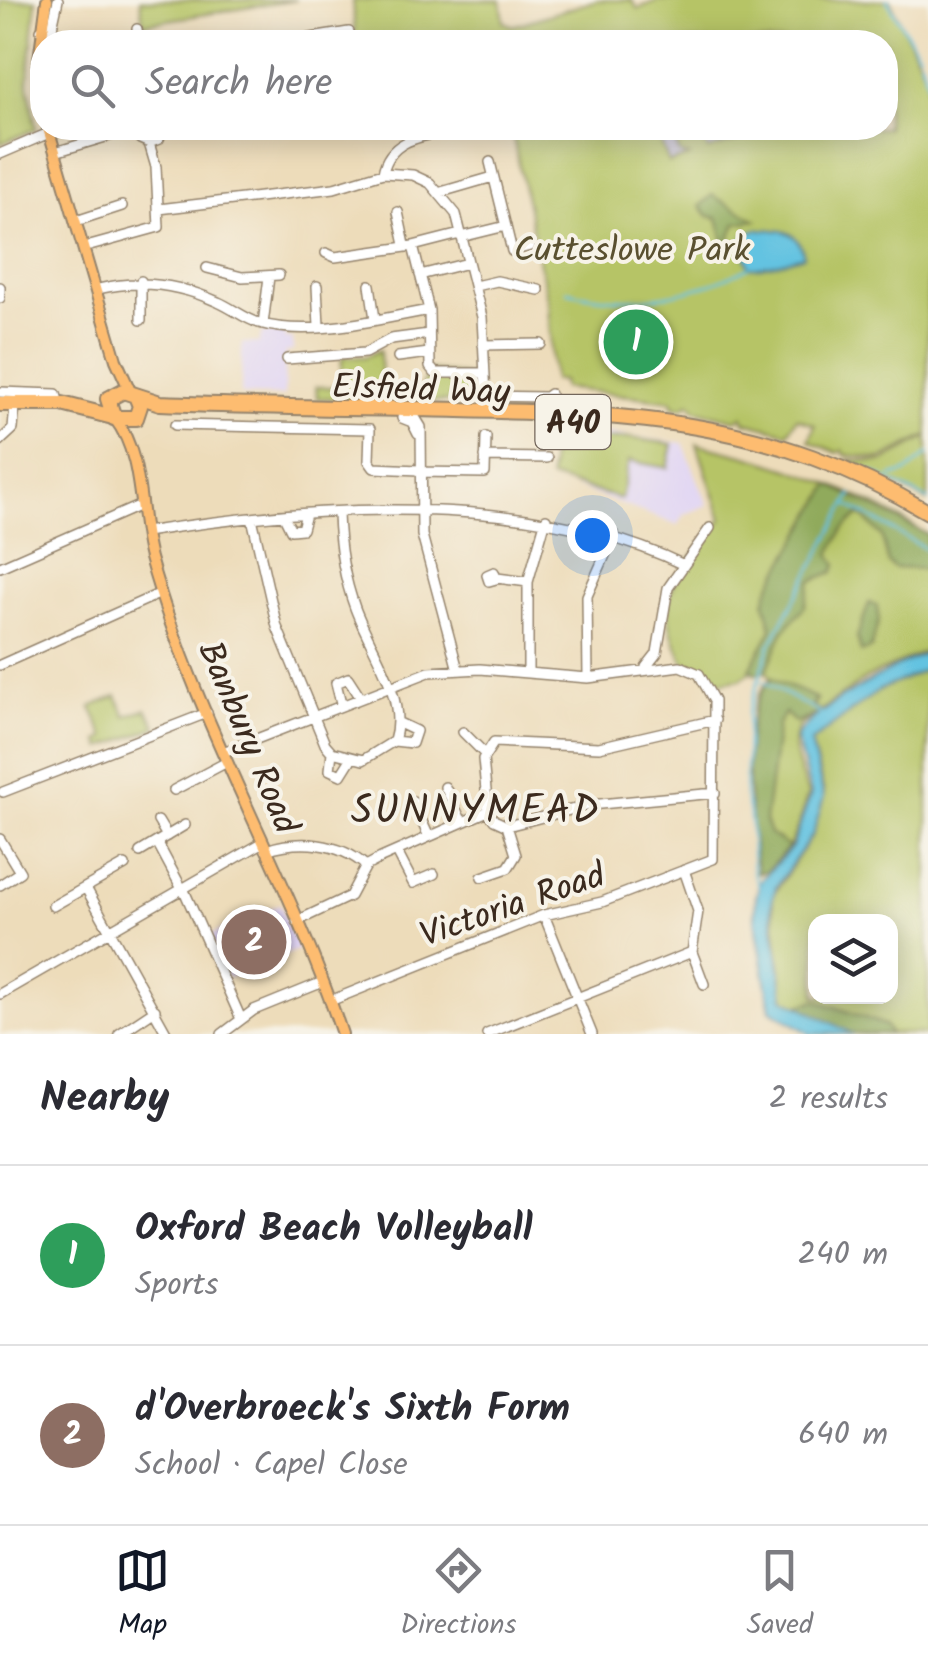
<!DOCTYPE html>
<meta charset="utf-8">
<style>
:root{--surface:#fff;--page:#f7f7f7;--text:#2b2b33;--muted:#7c7c81;--line:#e1e1e2;--accent:#111827}
body{margin:0;font-family:Kalam,sans-serif;background:var(--page);color:var(--text)}
.controls{position:absolute;right:30px;bottom:30px;display:grid;overflow:hidden;border-radius:20px;box-shadow:0 5px 25px #0003}
.controls button{width:90px;height:90px;display:grid;place-items:center;padding:0;border:0;border-bottom:2px solid var(--line);background:var(--surface);color:var(--text);font:50px sans-serif}
.you{position:absolute;left:592px;top:535px;width:35px;height:35px;margin:-25px;border:8px solid #fff;border-radius:50%;background:#1a73e8;box-shadow:0 0 0 15px #1a73e833}
.badge{display:grid;place-items:center;width:65px;height:65px;border-radius:50%;background:var(--accent);color:#fff;font-size:32px;font-weight:700}
.pin{position:absolute;translate:-50% -50%;border:5px solid #fff;box-shadow:0 2px 10px #0006}
.list{margin:0;padding:0;list-style:none}
h2{display:flex;justify-content:space-between;align-items:center;height:130px;margin:0;padding:0 40px;font-size:42px}
h2 small{font-size:32px;font-weight:400;color:var(--muted)}
.list li{display:grid;grid-template-columns:65px 1fr auto;gap:30px;align-items:center;box-sizing:border-box;height:180px;padding:0 40px;border-top:2px solid var(--line)}
.list b{display:block;font-size:38px;white-space:nowrap}
.list p{margin:0;font-size:32px;white-space:nowrap;color:var(--muted)}
.list em{font-size:32px;font-style:normal;color:var(--muted)}
.icon{flex:none;width:55px;height:55px;fill:none;stroke:currentColor;stroke-width:2;stroke-linecap:round;stroke-linejoin:round}
.map{position:relative;flex:none;width:928px;height:1034px;overflow:hidden}
.search{position:absolute;background:var(--surface);box-shadow:0 5px 25px #0003;left:30px;right:30px;top:30px;height:110px;display:flex;align-items:center;gap:25px;box-sizing:border-box;padding:0 35px;border-radius:40px;color:var(--muted);font-size:38px}
.sheet{height:490px;background:var(--surface)}
nav{display:flex;justify-content:space-around;align-items:center;box-sizing:border-box;height:140px;border-top:2px solid var(--line);background:var(--surface);font-size:28px;color:var(--muted)}
nav a{display:grid;justify-items:center;gap:5px}
nav .on{color:var(--accent)}
.map>svg:first-child{display:block}
.built{fill:#e0d4f4}
.industrial{fill:#c4c0db}
.green{fill:#b6c466;stroke:#787742;stroke-width:2.5;fill-rule:evenodd}
.forest{fill:#90aa5b;stroke:#666a3c;stroke-width:2.5}
.water{fill:#63c3e1;stroke:#4f7680;stroke-width:2.5}
.lines{fill:none;stroke-linecap:round;stroke-linejoin:round}
.stream{stroke:#63c3e1;stroke-width:2.5}
.minor-casing{stroke:#94836c;stroke-width:12}
.major-casing{stroke:#94836c;stroke-width:14}
.highway-casing{stroke:#94836c;stroke-width:18}
.minor{stroke:#fff;stroke-width:9}
.major{stroke:#fdbc70;stroke-width:10}
.highway{stroke:#fdbc70;stroke-width:14}
.labels{text-anchor:middle;stroke-width:8;stroke-linejoin:round;paint-order:stroke}
.shield{fill:#f7f3e8;stroke:#73665b;stroke-width:2.5}
.shield-label{font-size:32px;font-weight:bold;fill:#3b2a1e}
.park-label{font-size:35px;fill:#5a5030;stroke:#f7f3e8}
.street-label{font-size:35px;fill:#3b2a1e;stroke:#f7f3e8}
.quarter-label{font-size:40px;letter-spacing:2.5px;fill:#3b2a1e;stroke:#f7f3e8}
</style>
<div class="map">
<svg width="928" height="1034" viewBox="0 0 928 1034">
<rect width="100%" height="100%" fill="#f7f3e8"/>
<filter id="ink" filterUnits="userSpaceOnUse"><feTurbulence type="fractalNoise" baseFrequency=".01" numOctaves="2"/><feDisplacementMap in="SourceGraphic" scale="20" xChannelSelector="R" yChannelSelector="G"/><feConvolveMatrix kernelMatrix="1 2 1 2 8 2 1 2 1" color-interpolation-filters="sRGB"/></filter>
<filter id="wash" filterUnits="userSpaceOnUse"><feTurbulence type="fractalNoise" baseFrequency=".0048" numOctaves="4" result="noise"/><feDisplacementMap in="SourceGraphic" scale="40" xChannelSelector="R" yChannelSelector="G"/><feGaussianBlur stdDeviation="2.25" result="paint"/><feColorMatrix in="noise" values="0 0 0 0 0 0 0 0 0 0 0 0 0 0 0 0 0 1.4 0 .05"/><feComposite in="paint" operator="in"/></filter>
<g filter="url(#wash)">
<rect width="100%" height="100%" fill="#eddcba"/>
<path class="built" d="M 286,332 L 285,339 L 293,339 L 293,351 L 285,352 L 284,396 L 241,395 L 242,343 L 259,343 L 262,333 Z
M 555,433 L 598,433 L 683,443 L 708,505 L 685,514 L 678,525 L 550,478 Z
M 280,904 L 299,949 L 227,978 L 209,936 Z"/>
<path class="industrial" d="M 655,128 L 764,128 L 765,131 L 669,163 Z"/>
<path class="green" d="M 0,0 L 36,0 L 28,83 L 36,129 L 0,144 Z
M 140,0 L 296,0 L 143,24 Z
M 353,0 L 501,0 L 504,22 L 513,26 L 597,0 L 631,0 L 638,9 L 658,0 L 890,0 L 928,80 L 928,435 L 881,459 L 845,455 L 843,450 L 838,453 L 809,441 L 815,425 L 797,418 L 788,433 L 745,422 L 743,416 L 736,420 L 695,410 L 690,403 L 682,408 L 673,406 L 672,401 L 563,388 L 562,381 L 553,380 L 548,303 L 511,128 L 655,128 L 669,163 L 691,156 L 680,154 L 675,141 L 689,137 L 690,128 L 700,128 L 708,150 L 765,132 L 764,128 L 886,128 L 886,42 L 355,42 Z
M 380,350 L 381,389 L 422,388 L 428,370 L 475,377 L 477,398 L 450,396 L 449,402 L 317,398 L 316,387 L 341,387 L 342,357 L 365,357 Z
M 928,437 L 928,501 L 846,460 L 882,462 Z
M 630,438 L 673,444 L 668,468 L 629,461 L 621,499 L 550,478 L 551,441 Z
M 697,444 C 779,461 857,490 928,535 L 928,650 L 866,678 L 799,726 C 787,747 801,772 808,794 C 799,821 791,866 757,873 C 752,821 732,717 771,678 L 762,664 L 740,679 L 714,683 L 700,667 L 685,663 C 647,594 680,574 722,519 Z
M 928,669 L 928,1034 L 853,1034 L 784,998 L 772,897 L 813,834 L 824,792 L 811,742 L 879,690 ZM 816,922 L 890,922 L 890,996 L 816,996 Z
M 117,696 L 126,716 L 146,709 L 157,727 L 102,748 L 99,741 L 105,738 L 91,707 Z"/>
<path class="forest" d="M 712,195 L 756,220 L 736,223 L 726,248 L 718,218 L 708,216 L 700,206 Z
M 830,485 L 928,535 L 928,569 L 894,568 L 888,563 L 882,536 L 860,514 L 843,530 L 830,554 L 837,564 L 833,572 L 811,581 L 805,606 L 783,632 L 766,672 L 755,674 L 750,669 L 772,629 L 765,602 L 770,586 Z
M 869,603 L 877,606 L 879,619 L 871,648 L 861,652 L 857,637 Z
M 772,678 C 786,689 805,690 817,700 L 812,705 L 822,712 L 796,723 L 785,713 L 778,724 L 765,821 L 770,834 L 789,847 L 767,871 L 757,873 C 752,823 732,715 772,678 Z
M 816,1000 L 885,1025 L 890,1034 L 853,1034 L 794,1007 Z"/>
<path class="water" d="M 758,229 C 783,230 798,229 804,256 C 793,259 758,270 749,267 L 742,242 L 746,234 Z
M 928,653 L 928,669 L 879,690 L 811,742 L 824,797 L 813,834 L 776,887 L 771,906 L 784,998 L 853,1034 L 811,1034 L 771,1010 L 755,918 L 756,897 L 760,881 L 792,847 L 811,794 L 796,738 C 808,713 899,662 928,653 Z"/>
<g class="lines">
<path class="stream" d="M 887,0 L 919,54
M 920,58 L 928,83
M 567,291 C 631,308 691,297 749,267
M 870,471 L 928,500
M 891,477 L 907,472 L 928,454
M 848,505 L 928,550
M 762,681 L 823,715
M 759,886 L 753,871 L 751,823 L 745,795 L 748,713 L 770,645 L 852,494"/>
</g>
</g>
<g filter="url(#ink)">
<g class="lines">
<g class="minor-casing">
<path id="minor" d="M 137,29 L 139,42
M 41,30 L 52,28 L 58,0
M 286,42 L 349,32
M 136,128 L 140,139 L 149,143 L 159,139 L 163,128
M 55,152 L 136,128
M 0,154 L 49,133
M 490,162 L 512,251 L 530,246
M 383,173 C 390,135 430,136 462,128
M 441,192 L 493,177
M 159,209 L 334,188 L 383,173 L 413,175 L 430,183 L 456,214 L 482,317 L 486,396 L 546,397 L 550,394
M 398,212 L 405,245
M 76,221 L 122,206
M 460,234 L 413,246 L 429,310 L 430,367 L 435,373 L 484,373
M 461,237 L 506,226
M 90,246 L 159,227 L 156,167 L 149,143
M 326,253 L 335,257 L 413,246
M 207,268 L 242,277 L 279,275
M 420,275 L 468,263
M 141,281 L 141,320
M 370,285 L 375,319
M 317,286 L 319,326
M 475,286 L 497,281 L 539,290
M 0,287 L 0,298
M 98,289 C 139,279 179,284 218,302 C 232,308 245,319 259,323 C 310,338 378,319 429,310
M 263,324 L 269,277
M 483,345 L 541,344
M 398,357 L 429,353
M 287,359 L 365,353 L 391,339 L 429,334
M 0,392 L 56,394 L 59,404
M 410,409 L 421,427 L 422,535 L 458,670
M 402,418 L 412,422 L 418,434
M 175,425 L 370,429 L 369,461 L 374,468 L 419,470
M 0,441 L 13,429 L 15,404
M 485,457 L 547,458
M 419,472 L 485,473 L 486,437
M 284,516 L 291,530 L 302,529 L 306,514
M 252,518 L 277,627 L 325,744 L 332,752 L 363,760 L 394,741 C 408,697 370,649 355,608 C 344,578 339,546 338,514
M 145,532 C 311,505 530,490 684,565
M 0,567 L 141,505
M 494,572 L 496,579 L 489,581 L 487,575 Z
M 497,578 L 528,582
M 0,665 L 161,593
M 646,667 L 657,653 L 668,588 L 710,528
M 528,673 L 528,582 L 546,519
M 588,678 L 587,596 L 614,535
M 341,703 L 336,683 L 348,678 L 359,695
M 463,732 L 484,753
M 394,741 L 412,743 L 416,731 L 399,723
M 223,752 L 429,672 L 480,669 L 588,678 L 680,666 L 699,674 L 714,701 L 713,859 L 602,902 L 544,915 L 330,1001
M 332,752 L 330,770 L 341,775 L 351,759
M 445,787 L 462,822
M 174,790 L 227,762
M 3,792 L 207,713
M 413,802 L 429,837
M 488,811 L 483,759 L 494,742 L 599,747 L 715,720
M 158,821 L 167,836
M 507,826 L 590,805 L 715,793
M 0,839 L 20,872 L 0,885
M 157,842 L 182,889
M 266,850 C 299,839 339,842 366,866
M 140,852 L 185,825
M 397,852 L 413,883 L 434,874
M 684,870 L 698,911 L 692,952 L 704,984
M 482,877 L 508,868 L 516,855 L 507,826
M 86,888 L 167,1034
M 183,888 L 241,1019
M 53,906 L 125,865
M 544,915 L 592,1034
M 297,921 L 350,896 L 366,866 L 381,858 L 488,811 L 494,820 L 507,826
M 0,994 L 262,843
M 119,1034 L 155,1010
M 222,1034 L 254,1010 L 323,982
M 487,1034 L 692,952"/>
</g>
<g class="major-casing">
<path id="major" d="M 42,105 L 38,67 L 47,0
M 48,128 L 116,360 L 131,393
M 115,419 C 144,456 138,514 150,558 C 196,724 288,872 342,1034"/>
</g>
<g class="highway-casing">
<path id="highway" d="M 136,396 L 140,406 L 136,418 L 114,418 L 108,399 L 123,391 L 160,403 C 259,407 359,408 458,410 C 635,414 770,419 928,512
M 0,404 L 62,404 L 113,417"/>
</g>
<use href="#minor" class="minor"/>
<use href="#major" class="major"/>
<use href="#highway" class="highway"/>
</g>
</g>
<g class="labels">
<rect class="shield" x="535.5" y="395" width="75" height="54" rx="8"/>
<g class="shield-label">
<text x="573" y="433">A40</text>
</g>
<g class="park-label">
<text x="632" y="261">Cutteslowe Park</text>
</g>
<g class="street-label">
<text transform="translate(421 388) rotate(2)" y="12">Elsfield Way</text>
<text transform="translate(249 737) rotate(67)" y="12">Banbury Road</text>
<text transform="translate(512 904) rotate(-19)" y="12">Victoria Road</text>
</g>
<g class="quarter-label">
<text x="476" y="823">SUNNYMEAD</text>
</g>
</g>
</svg>
<div class="controls">
<button><svg class="icon" aria-label="layers" viewBox="0 0 24 24"><path d="M12 4l9 5-9 5-9-5zM3 14l9 5 9-5"/></svg></button>
</div>
<div class="you"></div>
<div class="pin badge" style="left:636px;top:342px;background:#2e9e5b">1</div>
<div class="pin badge" style="left:254px;top:942px;background:#8d6e63">2</div>
<div class="search"><svg class="icon" aria-label="search" viewBox="0 0 24 24"><circle cx="10" cy="10" r="6"/><path d="M15 15l6 6"/></svg>Search here</div>
</div>
<section class="sheet">
<h2>Nearby<small>2 results</small></h2>
<ul class="list">
<li><span class="badge" style="background:#2e9e5b">1</span><div><b>Oxford Beach Volleyball</b><p>Sports</p></div><em>240 m</em></li>
<li><span class="badge" style="background:#8d6e63">2</span><div><b>d'Overbroeck's Sixth Form</b><p>School · Capel Close</p></div><em>640 m</em></li>
</ul>
</section>
<nav>
<a class="on"><svg class="icon" aria-label="map" viewBox="0 0 24 24"><path d="M3 6l6-2 6 2 6-2v14l-6 2-6-2-6 2zM9 4v14M15 6v14"/></svg>Map</a>
<a><svg class="icon" aria-label="directions" viewBox="0 0 24 24"><path d="M12 3l9 9-9 9-9-9zM9 14v-3h6M13 9l2 2-2 2"/></svg>Directions</a>
<a><svg class="icon" aria-label="saved" viewBox="0 0 24 24"><path d="M7 4h10v16l-5-4-5 4z"/></svg>Saved</a>
</nav>
